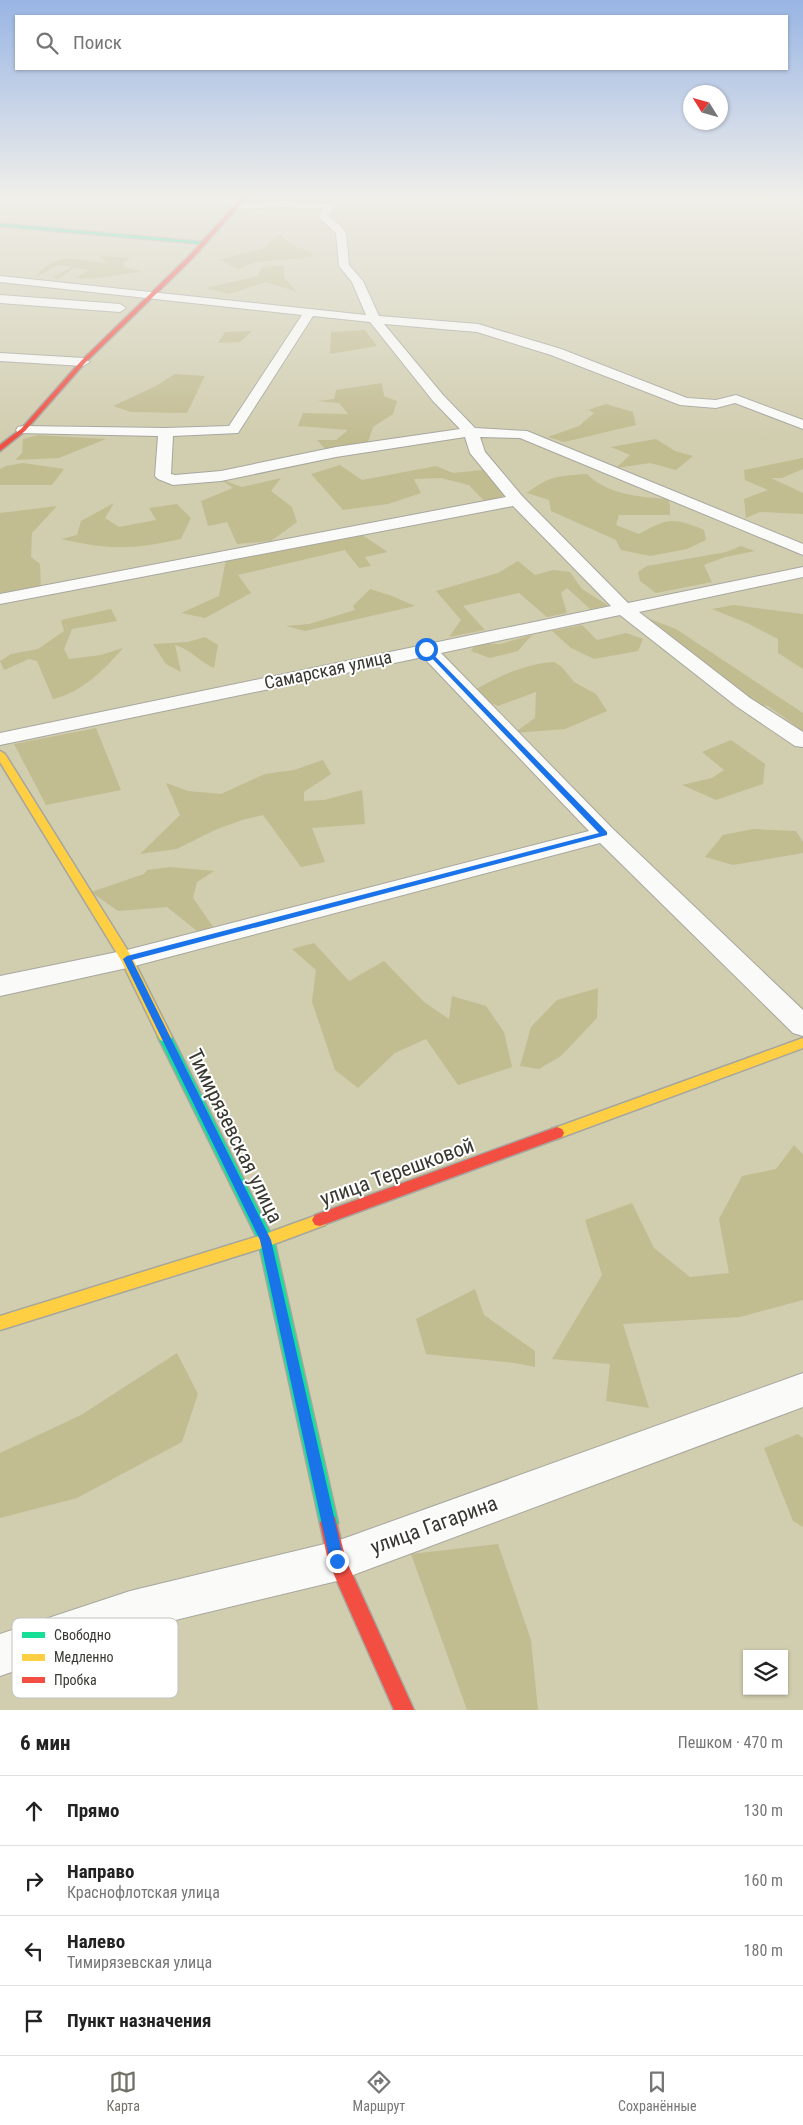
<!DOCTYPE html>
<html lang="ru">
<meta charset="utf-8">
<style>
:root{--surface:#fff;--page:#f2f2f2;--text:#222;--muted:#767676;--line:#e0e0e0;--accent:#727168}
body{margin:0;font-family:"Roboto Condensed",sans-serif;background:var(--page);color:var(--text)}
.controls{position:absolute;right:15px;bottom:15px;display:grid;overflow:hidden;border-radius:0px;box-shadow:0 1px 4px #0004}
.controls button{width:45px;height:45px;display:grid;place-items:center;padding:0;border:0;border-bottom:1px solid var(--line);background:var(--surface);color:var(--text);font:25px sans-serif}
.compass{position:absolute;left:683px;top:85px;width:45px;height:45px;border-radius:50%;background:var(--surface);box-shadow:0 1px 4px #0004;rotate:307deg}
.stop{position:absolute;width:15px;height:15px;margin:-11px;border:4px solid #1a73e8;border-radius:50%;background:#fff}
.stop.end{background:#1a73e8;border-color:#fff;box-shadow:0 1px 5px #0008}
.list{margin:0;padding:0;list-style:none}
h2{display:flex;justify-content:space-between;align-items:center;height:65px;margin:0;padding:0 20px;font-size:21px}
h2 small{font-size:16px;font-weight:400;color:var(--muted)}
.list li{display:grid;grid-template-columns:32px 1fr auto;gap:15px;align-items:center;box-sizing:border-box;height:70px;padding:0 20px;border-top:1px solid var(--line)}
.list b{display:block;font-size:19px;white-space:nowrap}
.list p{margin:0;font-size:16px;white-space:nowrap;color:var(--muted)}
.list em{font-size:16px;font-style:normal;color:var(--muted)}
.icon{flex:none;width:28px;height:28px;fill:none;stroke:currentColor;stroke-width:2;stroke-linecap:round;stroke-linejoin:round}
.map{position:relative;flex:none;width:803px;height:1710px;overflow:hidden}
.search{position:absolute;background:var(--surface);box-shadow:0 1px 4px #0004;left:15px;right:15px;top:15px;height:55px;display:flex;align-items:center;gap:12px;box-sizing:border-box;padding:0 18px;border-radius:0px;color:var(--muted);font-size:19px}
.sheet{height:345px;background:var(--surface)}
nav{display:flex;justify-content:space-around;align-items:center;box-sizing:border-box;height:70px;border-top:1px solid var(--line);background:var(--surface);font-size:14px;color:var(--muted)}
nav a{display:grid;justify-items:center;gap:2px}
nav .on{color:var(--accent)}
.map>svg:first-child{display:block}
.green{fill:#d1cdaf;fill-rule:evenodd}
.forest{fill:#c2bc91}
.lines{fill:none;stroke-linecap:round;stroke-linejoin:round}
.street-casing{stroke:#a7a69e;stroke-width:2}
.fast-casing{stroke:#a7a69e;stroke-width:3}
.slow-casing{stroke:#a7a69e;stroke-width:3}
.jam-casing{stroke:#a7a69e;stroke-width:3}
.street{fill:#fafaf8;fill-rule:evenodd}
.fast{fill:#16e098;fill-rule:evenodd}
.slow{fill:#ffcf43;fill-rule:evenodd}
.jam{fill:#f24e42;fill-rule:evenodd}
.route{fill:#1a73e8}
.labels{text-anchor:middle;stroke-width:4;stroke-linejoin:round;paint-order:stroke}
.street-label{font-size:18px;fill:#383730;stroke:#fff}
.near-street-label{font-size:21px;fill:#383730;stroke:#fff}
.key{fill:#fff;stroke:#c3c3c1;stroke-width:1}
.key-label{font-size:14px;fill:#383730}
</style>
<div class="map">
<svg width="803" height="1710" viewBox="0 0 803 1710">
<rect width="100%" height="100%" fill="#dddcd1"/>
<path class="green" d="M 0,198 L 803,198 L 803,1710 L 0,1710 ZM 747,1654 L 784,1654 L 784,1691 L 747,1691 Z"/>
<path class="forest" d="M 280,234 C 289,244 296,248 310,251 L 314,257 L 256,262 L 238,269 L 219,260 L 263,248 Z
M 99,256 L 131,258 L 123,263 L 124,267 L 142,272 C 119,274 97,280 75,278 L 90,270 L 74,268 L 58,279 L 53,277 L 72,267 L 58,265 L 34,278 C 60,249 73,261 108,263 Z
M 284,265 L 284,277 L 297,292 L 266,282 L 229,294 L 206,288 L 258,276 L 262,267 Z
M 365,330 L 377,346 L 330,354 L 331,332 Z
M 252,331 L 240,342 L 218,343 L 225,332 Z
M 175,374 L 205,376 L 187,413 L 131,412 L 113,406 L 156,386 Z
M 382,383 L 384,396 L 397,401 L 393,414 L 373,427 L 367,445 L 325,449 L 317,440 L 336,440 L 348,430 L 298,426 L 303,413 L 348,414 L 339,403 L 317,401 L 334,399 L 336,390 Z
M 606,404 L 633,412 L 636,425 L 564,442 L 548,437 L 579,426 L 594,413 L 588,410 Z
M 38,435 L 106,439 L 59,458 L 15,460 L 22,453 L 23,439 Z
M 656,439 L 675,451 L 693,456 L 676,470 L 650,463 L 616,468 L 630,455 L 611,447 Z
M 803,458 L 803,469 L 782,478 L 771,478 L 803,493 L 803,514 L 760,512 L 746,518 L 744,499 L 768,490 L 745,480 L 744,470 Z
M 23,463 L 64,469 L 52,485 L 0,485 L 0,469 L 6,466 Z
M 340,465 L 362,480 L 436,466 L 453,473 L 483,470 L 507,494 L 488,505 L 469,485 L 441,478 L 414,479 L 421,493 L 388,504 L 343,510 L 311,474 Z
M 587,474 C 608,495 640,497 668,499 L 670,505 L 670,515 L 619,515 L 616,525 L 639,534 C 668,518 672,517 704,530 L 706,540 L 687,549 L 650,556 L 621,550 L 616,540 L 551,511 L 549,500 L 527,493 C 551,475 559,476 587,474 Z
M 281,478 L 271,491 L 292,507 L 297,522 L 271,541 L 237,544 L 227,522 L 208,526 L 201,501 L 233,488 L 220,479 L 242,487 Z
M 114,503 L 105,518 L 119,527 L 156,520 L 149,508 L 177,504 L 191,518 L 181,539 C 131,550 110,550 61,539 L 77,535 L 81,521 Z
M 57,506 L 32,533 L 31,557 L 40,564 L 41,589 L 13,595 L 0,594 L 0,513 Z
M 362,535 L 388,552 L 365,557 L 371,566 L 359,568 L 345,550 L 238,575 L 251,593 L 205,618 L 181,613 L 219,596 L 226,559 Z
M 741,546 L 755,551 L 725,557 L 704,565 L 712,582 L 656,593 L 640,581 L 638,572 L 647,566 L 726,552 Z
M 518,561 L 535,575 L 553,570 L 570,572 L 582,589 L 609,606 L 590,609 L 567,588 L 561,593 L 567,613 L 547,617 L 519,593 L 463,606 L 485,630 L 449,637 L 461,620 L 436,591 L 498,573 Z
M 370,589 L 392,596 L 415,606 L 305,631 L 286,626 L 309,624 L 355,610 L 353,606 Z
M 734,605 L 803,614 L 803,669 L 778,653 L 778,639 L 749,624 L 712,609 Z
M 111,609 L 117,621 L 72,629 L 64,649 L 69,659 L 101,655 L 123,648 C 105,669 81,693 53,699 L 37,661 L 29,659 L 4,670 L 0,661 L 11,654 L 38,649 L 64,631 L 61,620 Z
M 650,619 L 676,629 L 803,713 L 803,731 L 768,706 L 743,702 L 714,670 L 665,652 L 642,623 Z
M 582,625 L 597,640 L 626,633 L 643,639 L 638,651 L 594,659 L 571,648 L 552,631 Z
M 532,635 L 518,651 L 490,658 L 471,651 L 476,643 L 500,644 Z
M 205,637 L 218,645 L 214,668 C 200,662 190,649 175,645 L 181,672 L 166,664 L 153,644 L 188,642 Z
M 554,662 L 562,667 L 574,682 L 596,694 L 607,711 L 565,729 L 514,733 L 535,718 L 536,692 L 498,706 L 469,693 C 495,678 523,664 554,662 Z
M 96,728 L 121,790 L 46,805 L 14,744 Z
M 731,740 L 765,764 L 763,784 L 716,800 L 682,785 L 712,778 L 724,770 L 702,752 Z
M 323,760 L 331,774 L 304,792 L 304,801 L 324,800 L 362,790 L 365,824 L 312,828 L 325,862 L 301,867 L 263,815 L 242,820 L 215,830 L 177,849 L 140,854 L 180,815 L 166,783 L 188,791 L 221,794 L 265,774 L 294,770 Z
M 754,829 L 796,831 L 803,842 L 803,853 L 733,865 L 705,857 L 723,835 Z
M 170,867 L 214,871 L 197,882 L 193,898 L 214,928 L 206,938 L 167,907 L 118,911 L 91,892 L 144,874 L 147,870 Z
M 314,943 L 349,981 L 384,961 L 424,1002 L 449,1019 L 452,996 L 486,1006 L 504,1032 L 512,1067 L 458,1085 L 426,1039 L 395,1053 L 358,1088 L 335,1070 L 312,1002 L 316,970 L 292,949 Z
M 598,988 L 597,1018 L 561,1056 L 539,1069 L 520,1066 L 531,1027 L 557,1000 Z
M 794,1145 L 803,1154 L 803,1300 L 740,1317 L 623,1324 L 649,1408 L 606,1401 L 610,1364 L 552,1359 L 602,1275 L 585,1220 L 632,1203 L 654,1248 L 690,1277 L 729,1273 L 719,1219 L 742,1176 L 776,1169 Z
M 475,1289 L 484,1315 L 535,1351 L 535,1367 C 499,1359 462,1359 426,1354 L 416,1319 Z
M 177,1353 L 198,1394 L 182,1442 L 77,1498 L 0,1518 L 0,1453 L 81,1415 Z
M 798,1434 L 803,1438 L 803,1527 L 793,1521 L 764,1448 Z
M 498,1544 L 531,1640 L 538,1710 L 467,1710 L 411,1554 Z"/>
<g class="lines">
<g class="street-casing">
<path id="street" d="M 0,198 L 8,198 L 0,204 Z
M 182,198 C 196,198 234,195 245,203 L 285,201 L 334,204 L 336,206 L 329,214 L 329,217 L 339,224 L 346,233 L 349,265 L 363,281 L 379,316 L 478,324 L 561,349 L 687,398 L 716,400 L 736,395 L 803,420 L 803,429 L 735,403 L 716,408 L 680,405 L 551,355 L 477,332 L 384,324 L 443,395 L 475,428 L 527,431 L 803,544 L 803,555 L 520,438 L 480,437 L 485,452 L 523,497 L 628,603 L 803,567 L 803,577 L 639,612 L 750,698 L 803,732 L 803,747 L 795,746 L 736,706 L 620,615 L 441,653 L 613,829 L 803,1010 L 803,1036 L 793,1033 L 600,843 L 127,968 L 0,996 L 0,976 L 127,950 L 589,831 L 423,657 L 0,745 L 0,733 L 611,606 L 513,506 L 0,604 L 0,594 L 506,497 L 470,453 L 465,437 L 336,457 L 221,481 L 173,485 L 158,479 L 155,476 L 158,436 L 18,433 L 16,430 L 18,427 L 23,426 L 166,428 L 229,426 L 302,315 L 0,282 L 0,276 L 366,315 L 352,282 L 339,266 L 336,233 L 319,218 L 319,213 L 323,209 L 285,207 L 238,209 L 235,208 L 234,205 L 186,201 ZM 313,316 L 370,322 L 433,401 L 460,429 L 336,447 L 221,471 L 175,475 L 171,474 L 173,436 L 238,433 Z
M 0,295 L 120,304 L 126,308 L 120,312 L 0,303 Z
M 0,353 L 83,358 L 90,362 L 83,366 L 0,361 Z
M 803,1373 L 803,1407 L 337,1581 L 130,1631 L 0,1676 L 0,1634 L 130,1591 L 337,1541 Z"/>
</g>
<g class="fast-casing">
<path id="fast" d="M 0,224 L 204,242 L 206,243 L 204,244 L 0,226 Z
M 165,1032 L 170,1034 L 172,1037 L 274,1240 L 338,1523 L 335,1529 L 329,1532 L 323,1529 L 320,1523 L 258,1240 L 158,1037 L 160,1034 Z"/>
</g>
<g class="slow-casing">
<path id="slow" d="M 0,751 L 5,754 L 133,959 L 172,1037 L 170,1040 L 165,1042 L 160,1040 L 121,960 L 0,762 Z
M 803,1038 L 803,1048 L 562,1137 L 557,1139 L 552,1137 L 550,1133 L 552,1129 Z
M 320,1214 L 325,1215 L 328,1220 L 325,1225 L 266,1247 L 0,1330 L 0,1316 L 265,1234 Z"/>
</g>
<g class="jam-casing">
<path id="jam" d="M 241,198 L 246,198 L 193,258 L 85,363 L 25,431 L 0,451 L 0,445 L 21,429 L 81,361 L 189,256 Z
M 557,1127 L 562,1129 L 564,1133 L 562,1137 L 320,1226 L 315,1225 L 312,1220 L 315,1215 Z
M 329,1514 L 335,1517 L 346,1560 L 414,1710 L 394,1710 L 328,1561 L 320,1523 L 323,1517 Z"/>
</g>
<use href="#street" class="street"/>
<use href="#fast" class="fast"/>
<use href="#slow" class="slow"/>
<use href="#jam" class="jam"/>
</g>
<linearGradient id="sky" x2="0" y2="1"><stop stop-color="#99b5e4"/><stop offset="0.45" stop-color="#f0efea"/><stop offset="1" stop-color="#f0efea" stop-opacity="0"/></linearGradient>
<rect width="803" height="438" fill="url(#sky)"/>
<path class="route" d="M 426,647 L 607,832 L 607,835 L 132,960 L 271,1240 L 344,1561 L 342,1566 L 337,1568 L 332,1566 L 330,1561 L 260,1240 L 123,959 L 127,956 L 599,833 L 424,650 L 423,649 Z"/>
<g class="labels">
<g class="street-label">
<text transform="translate(328 670) rotate(-12)" y="6">Самарская улица</text>
</g>
<g class="near-street-label">
<text transform="translate(235 1136) rotate(64)" y="7">Тимирязевская улица</text>
<text transform="translate(397 1172) rotate(-20)" y="7">улица Терешковой</text>
<text transform="translate(434 1525) rotate(-20)" y="7">улица Гагарина</text>
</g>
</g>
<rect x="12" y="1618" width="166" height="80" rx="8" class="key"/>
<rect x="22" y="1632" width="23" height="6" fill="#16e098"/>
<rect x="22" y="1654" width="23" height="7" fill="#ffcf43"/>
<rect x="22" y="1677" width="23" height="6" fill="#f24e42"/>
<g class="key-label">
<text x="54" y="1640">Свободно</text>
<text x="54" y="1662">Медленно</text>
<text x="54" y="1685">Пробка</text>
</g>
</svg>
<div class="controls">
<button><svg class="icon" aria-label="layers" viewBox="0 0 24 24"><path d="M12 4l9 5-9 5-9-5zM3 14l9 5 9-5"/></svg></button>
</div>
<svg class="compass" viewBox="-18 -18 36 36"><path d="M0-13l5 13h-10z" fill="#e53935"/><path d="M0 13l5-13h-10z" fill="#767676"/></svg>
<div class="stop" style="left:426px;top:649px"></div>
<div class="stop end" style="left:337px;top:1561px"></div>
<div class="search"><svg class="icon" aria-label="search" viewBox="0 0 24 24"><circle cx="10" cy="10" r="6"/><path d="M15 15l6 6"/></svg>Поиск</div>
</div>
<section class="sheet">
<h2>6 мин<small>Пешком · 470 m</small></h2>
<ul class="list">
<li><svg class="icon" aria-label="ahead" viewBox="0 0 24 24"><path d="M12 20V5M6 11l6-6 6 6"/></svg><div><b>Прямо</b></div><em>130 m</em></li>
<li><svg class="icon" aria-label="right" viewBox="0 0 24 24"><path d="M7 20v-9h11M14 6l5 5-5 5"/></svg><div><b>Направо</b><p>Краснофлотская улица</p></div><em>160 m</em></li>
<li><svg class="icon" aria-label="left" viewBox="0 0 24 24"><path d="M17 20v-9H6M10 6l-5 5 5 5"/></svg><div><b>Налево</b><p>Тимирязевская улица</p></div><em>180 m</em></li>
<li><svg class="icon" aria-label="arrive" viewBox="0 0 24 24"><path d="M6 21V4h12l-3 4 3 4H6"/></svg><div><b>Пункт назначения</b></div></li>
</ul>
</section>
<nav>
<a class="on"><svg class="icon" aria-label="map" viewBox="0 0 24 24"><path d="M3 6l6-2 6 2 6-2v14l-6 2-6-2-6 2zM9 4v14M15 6v14"/></svg>Карта</a>
<a><svg class="icon" aria-label="directions" viewBox="0 0 24 24"><path d="M12 3l9 9-9 9-9-9zM9 14v-3h6M13 9l2 2-2 2"/></svg>Маршрут</a>
<a><svg class="icon" aria-label="saved" viewBox="0 0 24 24"><path d="M7 4h10v16l-5-4-5 4z"/></svg>Сохранённые</a>
</nav>
